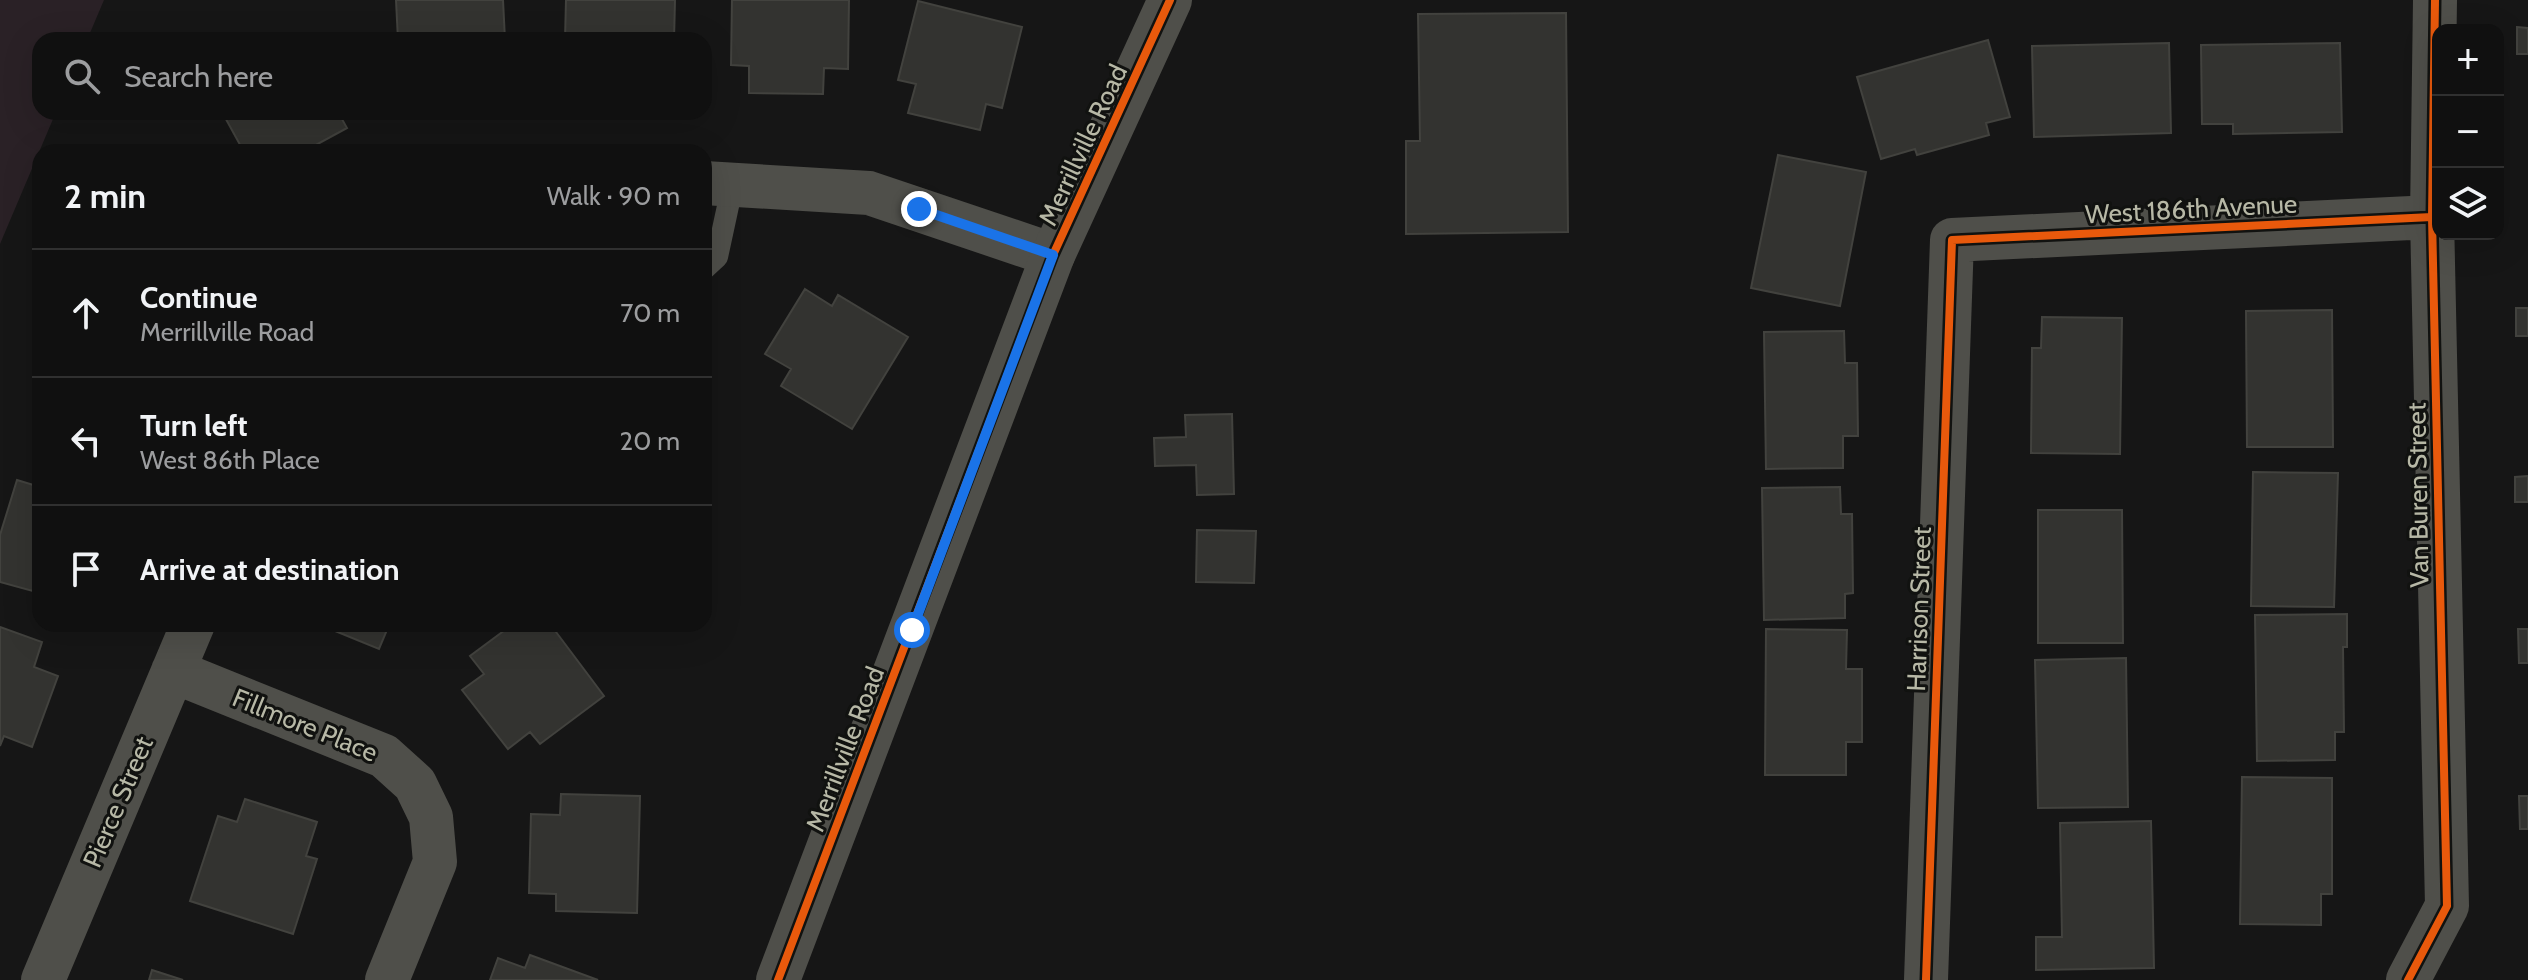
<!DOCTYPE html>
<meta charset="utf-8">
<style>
:root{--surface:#101010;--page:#1e1e1e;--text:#f1f3f6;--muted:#9c9d9f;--line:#303030}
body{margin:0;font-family:Cabin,sans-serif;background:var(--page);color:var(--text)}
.controls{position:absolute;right:24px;top:24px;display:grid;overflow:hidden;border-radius:16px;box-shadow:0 8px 32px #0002}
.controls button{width:72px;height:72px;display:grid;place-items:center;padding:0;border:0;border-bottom:2px solid var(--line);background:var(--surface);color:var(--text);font:40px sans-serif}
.stop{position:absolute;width:24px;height:24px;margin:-18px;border:6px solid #1a73e8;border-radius:50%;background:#fff}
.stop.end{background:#1a73e8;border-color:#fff;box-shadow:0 2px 8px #0008}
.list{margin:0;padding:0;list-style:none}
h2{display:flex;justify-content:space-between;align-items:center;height:104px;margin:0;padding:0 32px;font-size:34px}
h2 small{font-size:26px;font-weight:400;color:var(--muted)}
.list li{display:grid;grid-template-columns:52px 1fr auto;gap:24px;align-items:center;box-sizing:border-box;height:128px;padding:0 32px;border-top:2px solid var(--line)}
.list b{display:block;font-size:30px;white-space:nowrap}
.list p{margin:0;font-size:26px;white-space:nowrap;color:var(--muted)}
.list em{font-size:26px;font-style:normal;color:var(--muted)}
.icon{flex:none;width:44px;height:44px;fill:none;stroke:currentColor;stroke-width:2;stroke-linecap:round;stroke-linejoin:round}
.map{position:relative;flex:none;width:2528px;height:980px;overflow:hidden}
.search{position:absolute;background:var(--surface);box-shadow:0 8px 32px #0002;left:32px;top:32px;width:680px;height:88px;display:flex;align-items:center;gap:20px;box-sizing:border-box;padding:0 28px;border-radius:24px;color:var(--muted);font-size:30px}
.panel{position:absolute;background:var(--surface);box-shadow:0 8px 32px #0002;left:32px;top:144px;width:680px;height:488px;border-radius:24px}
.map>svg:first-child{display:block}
.green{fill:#2a2126}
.building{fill:#333330;stroke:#42423e;stroke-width:2}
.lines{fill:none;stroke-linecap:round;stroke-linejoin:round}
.service{stroke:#4f4f4a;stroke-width:22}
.minor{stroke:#4f4f4a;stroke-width:44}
.tertiary{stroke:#4f4f4a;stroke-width:44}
.cycleway-casing{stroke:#111210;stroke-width:13}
.cycleway{stroke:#e8590c;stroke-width:8}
.route{stroke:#1a73e8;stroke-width:10}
.labels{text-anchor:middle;stroke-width:6;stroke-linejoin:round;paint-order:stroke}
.street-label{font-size:26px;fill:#b7b8a6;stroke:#111210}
</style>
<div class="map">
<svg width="2528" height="980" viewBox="0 0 2528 980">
<rect width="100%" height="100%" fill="#161616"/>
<path class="green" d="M 0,0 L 104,0 L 87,40 L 40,40 L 40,112 L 56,112 L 0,244 Z"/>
<path class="building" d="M 396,0 L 503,0 L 505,40 L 398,40 Z
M 566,0 L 675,0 L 674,40 L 565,40 Z
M 732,0 L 849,0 L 848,69 L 824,68 L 823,94 L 749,93 L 749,66 L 731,65 Z
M 918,1 L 1022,27 L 1002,108 L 986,104 L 980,130 L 908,113 L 916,84 L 898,80 Z
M 1566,13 L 1568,232 L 1406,234 L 1406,141 L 1420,141 L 1418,14 Z
M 2517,27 L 2528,28 L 2528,54 L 2517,54 Z
M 1988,40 L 2010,117 L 1986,123 L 1989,135 L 1917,155 L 1915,149 L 1881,159 L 1857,77 Z
M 2169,43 L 2171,133 L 2034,137 L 2032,46 Z
M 2340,43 L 2342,132 L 2233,134 L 2233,124 L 2202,124 L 2201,45 Z
M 222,112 L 338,112 L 347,128 L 303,152 L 275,152 L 273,148 L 266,152 L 244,152 Z
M 1778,155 L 1866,172 L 1840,306 L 1751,288 Z
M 805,289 L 832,306 L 838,295 L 908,337 L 852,429 L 781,386 L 791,369 L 765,354 Z
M 2516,308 L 2528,308 L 2528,336 L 2516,336 Z
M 2332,310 L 2333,447 L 2247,447 L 2246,311 Z
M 2042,317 L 2122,318 L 2120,454 L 2031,453 L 2032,348 L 2041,348 Z
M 1844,331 L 1845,363 L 1857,363 L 1858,436 L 1843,436 L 1843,468 L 1766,469 L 1764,332 Z
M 1232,414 L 1234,494 L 1197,495 L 1196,465 L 1155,466 L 1154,438 L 1186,437 L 1185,415 Z
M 704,421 L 709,421 L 707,500 L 704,500 Z
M 2253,472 L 2338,473 L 2334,607 L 2251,606 Z
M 2528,476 L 2528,502 L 2515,502 L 2515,477 Z
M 17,480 L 40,487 L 40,593 L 0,582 L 0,535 Z
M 1840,487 L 1841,514 L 1852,514 L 1853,593 L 1845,594 L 1845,618 L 1764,620 L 1762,488 Z
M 2038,510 L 2122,510 L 2123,643 L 2038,643 Z
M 1197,530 L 1256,531 L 1254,583 L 1196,582 Z
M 2347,614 L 2347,647 L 2343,647 L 2344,732 L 2335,732 L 2335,760 L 2257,761 L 2255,615 Z
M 318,624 L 406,624 L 403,630 L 389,625 L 379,649 Z
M 513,624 L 550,624 L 604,696 L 540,744 L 530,732 L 508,749 L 462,690 L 484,674 L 470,656 Z
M 0,627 L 42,642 L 34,667 L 58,676 L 32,747 L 4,736 L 0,746 Z
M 1766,629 L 1847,630 L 1846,669 L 1862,669 L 1862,742 L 1846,742 L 1846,775 L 1765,775 Z
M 2518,629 L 2528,629 L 2528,663 L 2519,663 Z
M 2126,658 L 2128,807 L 2038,808 L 2035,660 Z
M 2242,777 L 2332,778 L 2332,894 L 2321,894 L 2321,925 L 2240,924 Z
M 561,794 L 640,796 L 637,913 L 556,911 L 556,894 L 529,893 L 531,814 L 560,815 Z
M 2519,796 L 2528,796 L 2528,829 L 2520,829 Z
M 245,799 L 317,822 L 306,856 L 317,859 L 293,934 L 190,901 L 218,816 L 237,822 Z
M 2151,821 L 2154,968 L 2036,970 L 2036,937 L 2062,937 L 2060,823 Z
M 530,955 L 598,980 L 490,980 L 498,958 L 525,968 Z
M 152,970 L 183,980 L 149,980 Z"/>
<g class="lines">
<path class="service" d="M 704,269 L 717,257 L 733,183"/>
<path class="minor" d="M 704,183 L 869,193 L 1053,255
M 173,671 L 384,756 L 415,784 L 431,817 L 435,862 L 387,980
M 43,980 L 193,624
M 1926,980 L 1952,240 L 2432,217
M 2408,980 L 2447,906 L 2432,217 L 2435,0"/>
<path class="tertiary" d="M 778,980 L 1053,255 L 1170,0"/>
<g class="cycleway-casing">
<path id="cycleway" d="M 778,980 L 1053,255 L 1170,0
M 1926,980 L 1952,240 L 2432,217
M 2408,980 L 2447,906 L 2432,217 L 2435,0"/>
</g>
<use href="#cycleway" class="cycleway"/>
</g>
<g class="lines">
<path class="route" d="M 912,630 L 1053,255 L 919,209"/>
</g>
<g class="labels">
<g class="street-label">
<text transform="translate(1083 145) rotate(-65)" y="9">Merrillville Road</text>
<text transform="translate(2191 209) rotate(-3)" y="9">West 186th Avenue</text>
<text transform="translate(2418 495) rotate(-91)" y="9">Van Buren Street</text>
<text transform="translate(1919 609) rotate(-88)" y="9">Harrison Street</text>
<text transform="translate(305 725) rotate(22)" y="9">Fillmore Place</text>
<text transform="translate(845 749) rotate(-69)" y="9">Merrillville Road</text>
<text transform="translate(118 802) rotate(-67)" y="9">Pierce Street</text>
</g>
</g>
</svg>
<div class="controls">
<button>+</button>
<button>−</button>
<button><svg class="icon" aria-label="layers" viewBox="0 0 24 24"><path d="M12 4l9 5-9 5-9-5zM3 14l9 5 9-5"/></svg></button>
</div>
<div class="stop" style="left:912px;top:630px"></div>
<div class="stop end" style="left:919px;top:209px"></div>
<div class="search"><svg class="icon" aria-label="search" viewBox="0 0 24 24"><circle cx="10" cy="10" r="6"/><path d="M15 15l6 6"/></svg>Search here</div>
<section class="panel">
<h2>2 min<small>Walk · 90 m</small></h2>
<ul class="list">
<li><svg class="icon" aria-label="ahead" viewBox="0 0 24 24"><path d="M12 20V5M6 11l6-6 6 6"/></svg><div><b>Continue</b><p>Merrillville Road</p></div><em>70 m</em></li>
<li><svg class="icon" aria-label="left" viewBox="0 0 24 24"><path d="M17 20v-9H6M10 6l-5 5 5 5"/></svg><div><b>Turn left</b><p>West 86th Place</p></div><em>20 m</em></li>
<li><svg class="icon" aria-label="arrive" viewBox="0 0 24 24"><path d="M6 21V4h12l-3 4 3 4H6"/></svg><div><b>Arrive at destination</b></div></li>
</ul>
</section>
</div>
